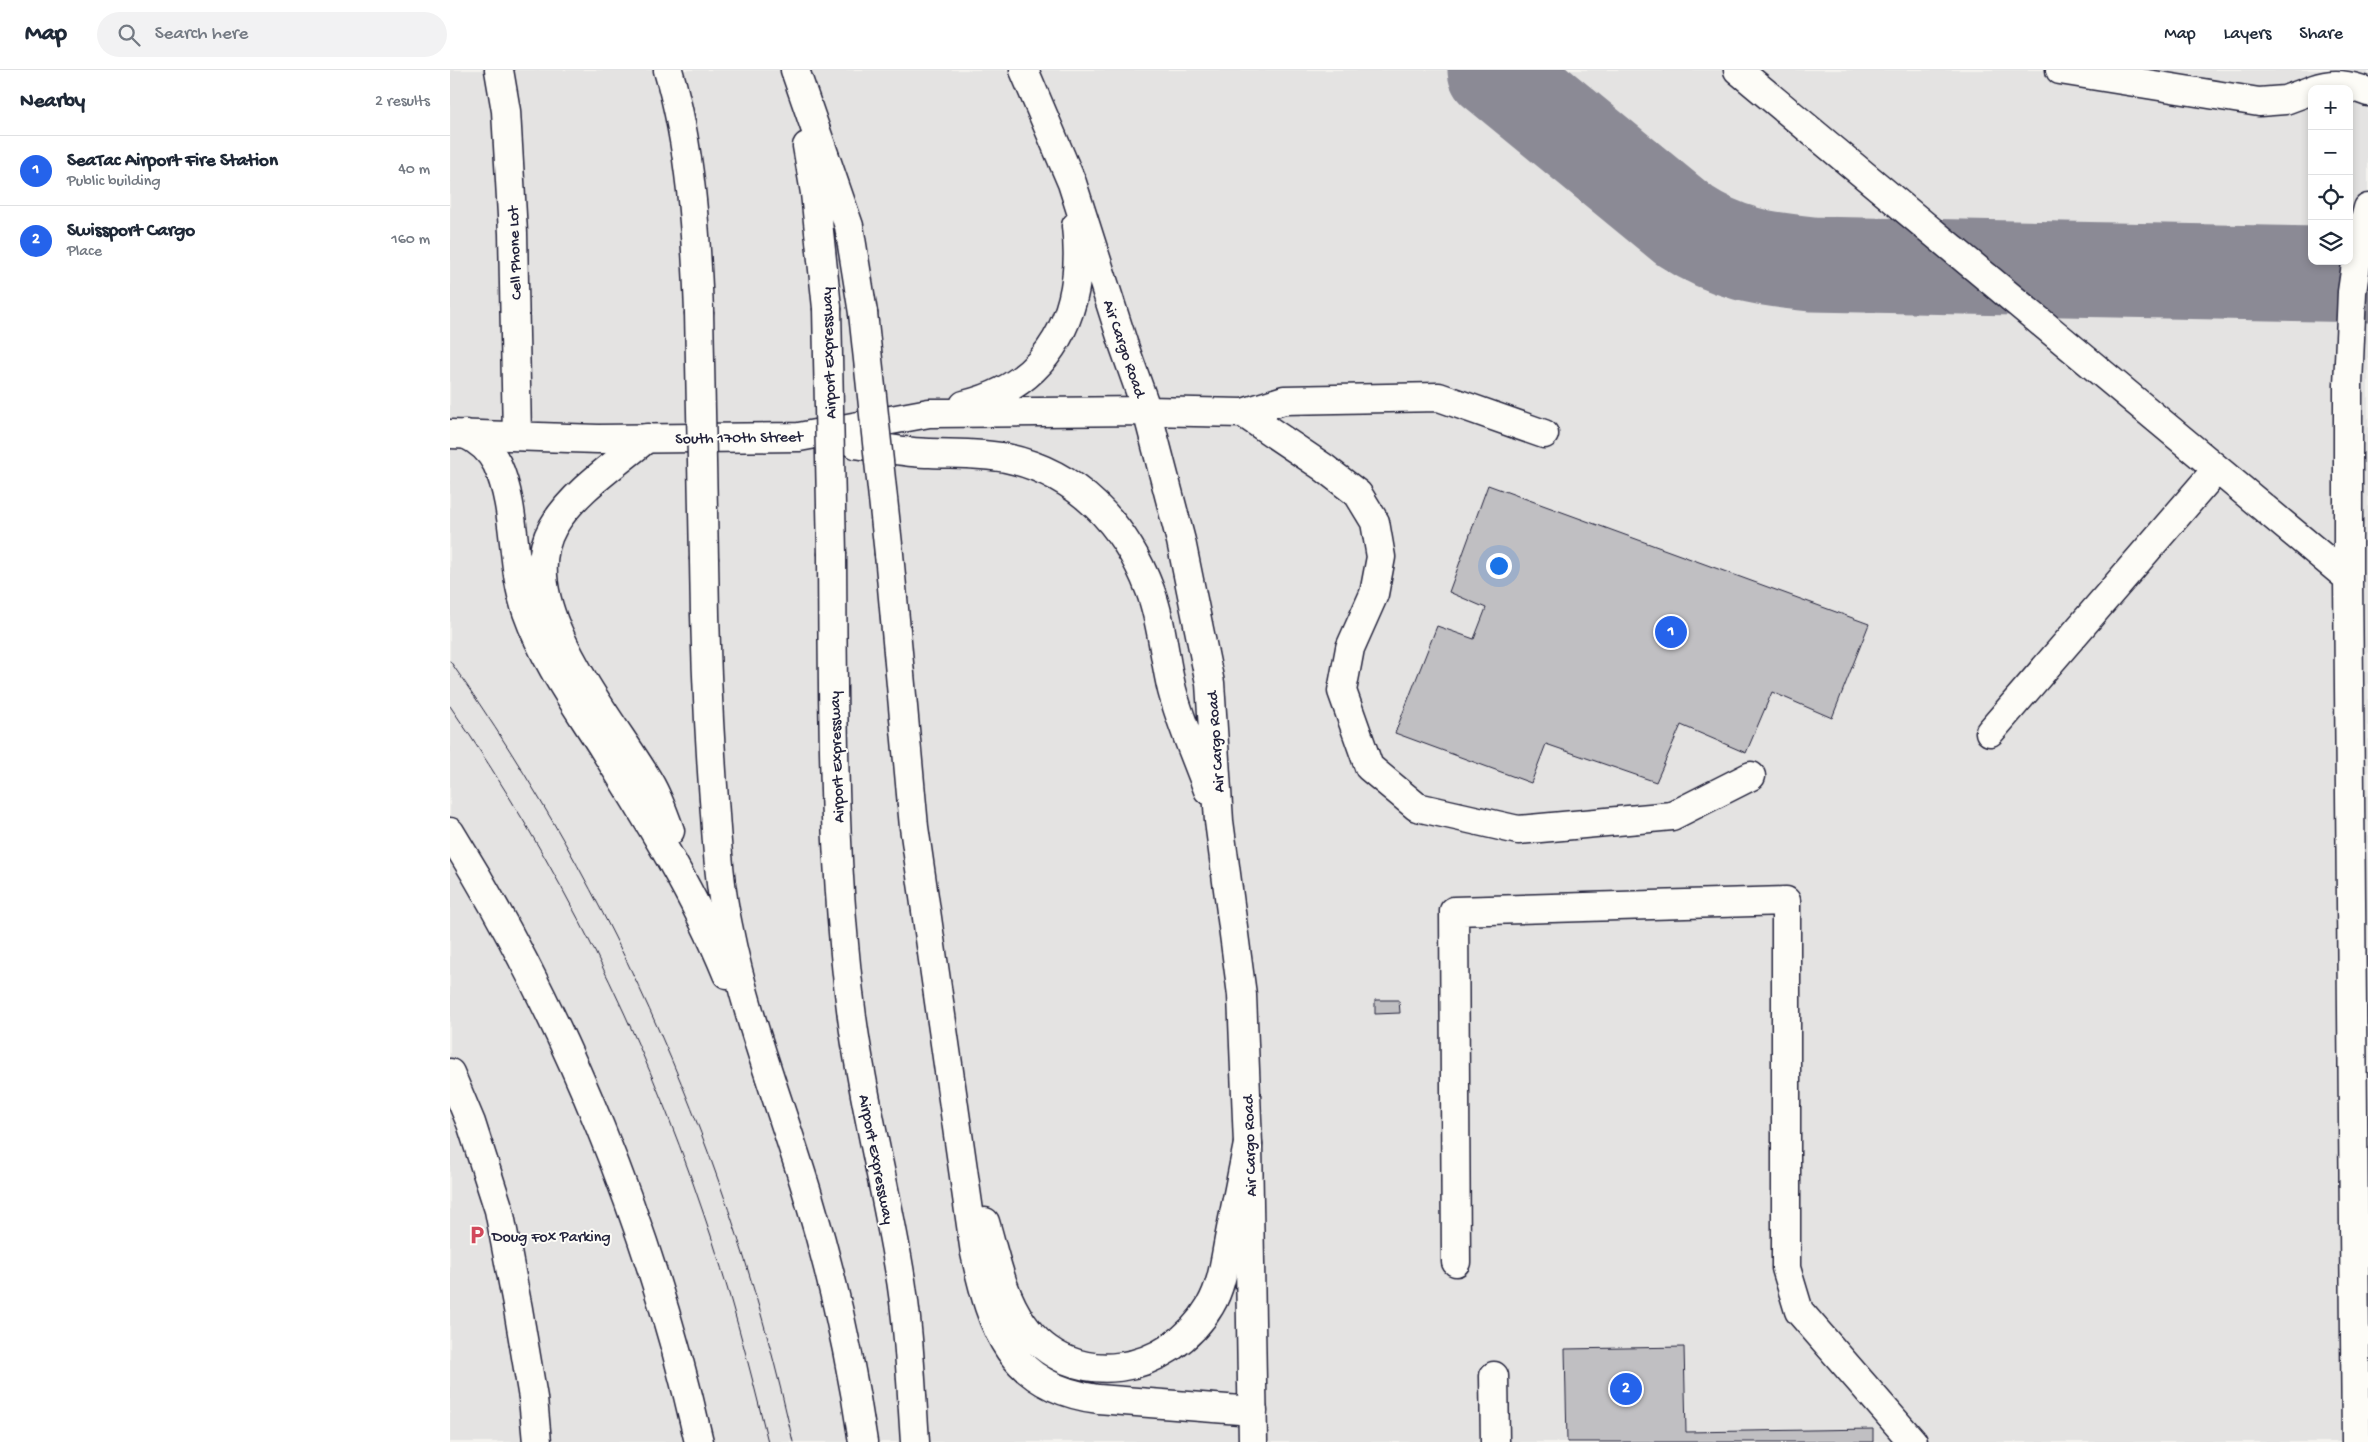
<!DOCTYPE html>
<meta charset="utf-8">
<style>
:root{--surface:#fff;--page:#f2f2f3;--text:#1f2937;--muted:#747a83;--line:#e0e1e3;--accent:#2563eb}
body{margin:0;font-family:"Gochi Hand",sans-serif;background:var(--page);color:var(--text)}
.controls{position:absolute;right:15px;top:15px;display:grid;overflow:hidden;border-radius:10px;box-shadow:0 2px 8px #0003}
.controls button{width:45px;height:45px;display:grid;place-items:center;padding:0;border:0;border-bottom:1px solid var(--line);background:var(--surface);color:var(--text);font:25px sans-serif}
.you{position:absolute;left:1048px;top:495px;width:18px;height:18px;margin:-12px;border:4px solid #fff;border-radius:50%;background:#1a73e8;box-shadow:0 0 0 8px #1a73e833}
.badge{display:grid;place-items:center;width:32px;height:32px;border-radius:50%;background:var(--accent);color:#fff;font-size:16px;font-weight:700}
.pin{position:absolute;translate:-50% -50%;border:2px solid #fff;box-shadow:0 1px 5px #0006}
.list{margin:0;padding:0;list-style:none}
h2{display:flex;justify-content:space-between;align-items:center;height:65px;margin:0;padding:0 20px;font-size:21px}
h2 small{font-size:16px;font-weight:400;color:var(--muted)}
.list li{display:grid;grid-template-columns:32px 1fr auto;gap:15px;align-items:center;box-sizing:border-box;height:70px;padding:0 20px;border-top:1px solid var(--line)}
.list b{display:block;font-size:19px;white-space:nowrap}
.list p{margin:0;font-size:16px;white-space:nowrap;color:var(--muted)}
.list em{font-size:16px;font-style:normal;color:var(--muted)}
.icon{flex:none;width:28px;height:28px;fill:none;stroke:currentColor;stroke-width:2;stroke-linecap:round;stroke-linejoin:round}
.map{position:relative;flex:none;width:1918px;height:1372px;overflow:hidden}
header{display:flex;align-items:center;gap:30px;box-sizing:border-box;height:70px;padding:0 25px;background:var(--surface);border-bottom:1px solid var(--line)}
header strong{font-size:24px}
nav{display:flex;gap:28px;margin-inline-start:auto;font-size:18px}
.search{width:350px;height:45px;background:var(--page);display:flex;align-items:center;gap:12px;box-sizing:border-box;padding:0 18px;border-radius:28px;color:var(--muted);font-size:19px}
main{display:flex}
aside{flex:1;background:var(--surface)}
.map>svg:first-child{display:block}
.built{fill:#e4e3e2;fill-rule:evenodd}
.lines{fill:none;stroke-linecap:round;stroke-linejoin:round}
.taxiway{stroke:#8b8a95;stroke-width:95}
.building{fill:#c0bfc2;stroke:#22223b}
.minor-casing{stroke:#22223b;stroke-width:31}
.highway-casing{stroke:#22223b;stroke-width:31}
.minor{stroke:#fdfcf7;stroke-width:28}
.highway{stroke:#fdfcf7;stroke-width:28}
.tram{stroke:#22223b;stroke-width:1}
.highway-bridge-casing{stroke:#22223b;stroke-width:31;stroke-linecap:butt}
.highway-bridge{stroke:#fdfcf7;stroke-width:28}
.labels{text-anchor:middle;stroke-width:4;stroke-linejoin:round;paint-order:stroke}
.street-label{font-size:16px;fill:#22223b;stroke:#fdfcf7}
.poi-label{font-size:16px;fill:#22223b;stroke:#fdfcf7;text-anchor:start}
</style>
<header>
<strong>Map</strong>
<div class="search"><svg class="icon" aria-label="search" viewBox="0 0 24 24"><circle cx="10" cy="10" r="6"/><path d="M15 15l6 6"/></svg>Search here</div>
<nav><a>Map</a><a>Layers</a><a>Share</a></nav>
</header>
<main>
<aside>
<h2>Nearby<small>2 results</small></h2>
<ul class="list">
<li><span class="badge">1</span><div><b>SeaTac Airport Fire Station</b><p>Public building</p></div><em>40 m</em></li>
<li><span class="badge">2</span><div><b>Swissport Cargo</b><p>Place</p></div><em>160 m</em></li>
</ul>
</aside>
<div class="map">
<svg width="1918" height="1372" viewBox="0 0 1918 1372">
<rect width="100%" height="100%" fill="#f4f3ef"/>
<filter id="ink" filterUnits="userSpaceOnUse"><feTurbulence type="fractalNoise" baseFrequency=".02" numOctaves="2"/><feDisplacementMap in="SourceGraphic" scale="10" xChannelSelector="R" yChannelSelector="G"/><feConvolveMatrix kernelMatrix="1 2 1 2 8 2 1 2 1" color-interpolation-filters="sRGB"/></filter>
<g filter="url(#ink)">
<path class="built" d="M 0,0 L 1918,0 L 1918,1372 L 0,1372 ZM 1862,19 L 1899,19 L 1899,191 L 1862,191 Z"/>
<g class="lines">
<path class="taxiway" d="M 1045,0 L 1235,156 C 1278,184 1312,189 1362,194 L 1918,205"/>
</g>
<path class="building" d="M 1038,415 L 1419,554 L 1382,648 L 1322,622 L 1296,683 L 1231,655 L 1206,712 L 1096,674 L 1081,713 L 945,663 L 987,556 L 1024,569 L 1036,538 L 999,522 Z
M 925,930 L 949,930 L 950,943 L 925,944 Z
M 1234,1277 L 1236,1362 L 1423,1359 L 1423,1372 L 1117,1372 L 1115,1279 Z"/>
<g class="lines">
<g class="minor-casing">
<path id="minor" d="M 49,0 L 56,41 L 63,163 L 67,366
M 574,0 L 622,113 L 674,276 L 697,341 L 731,471 L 760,613 L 769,751 L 792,925 L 798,1074 L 803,1372
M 1288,0 L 1898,508
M 1610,0 L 1809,32 L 1835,30 L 1862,20
M 1864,19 C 1883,12 1900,15 1918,22
M 514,335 C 601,315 636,240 626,156
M 793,343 L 873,397 L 908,424 L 925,452 L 931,487 L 924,524 L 900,578 L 892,621 L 919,697 L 967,737 L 1068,760 L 1222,746 L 1301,706
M 0,364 L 148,369 L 349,367 L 479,343 L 697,341 L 793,343 L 834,330 L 989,327 L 1094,364
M 405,374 C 430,377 455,383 480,383 C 506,384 531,383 556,388 C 627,403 675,454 700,520 C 712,551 714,588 722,620 C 731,654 746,687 758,720
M 1540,662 L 1767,399
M 0,1003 L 21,1053 L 49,1140 L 68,1239 L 83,1328 L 87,1372
M 1006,1192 L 1004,841 L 1336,831 L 1336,1198 L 1349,1241 L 1463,1372
M 1044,1306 L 1045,1372
M 1906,1372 L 1898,508 L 1898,315 L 1902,222 L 1909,174 L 1918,138"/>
</g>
<g class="highway-casing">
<path id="highway" d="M 218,0 C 241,78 246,162 249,242
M 345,0 L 399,156 L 413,243
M 357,76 L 365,123 L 377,238
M 15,364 C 28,370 40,380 47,394 C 68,440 60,495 77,542 C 95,593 127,636 155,681 C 200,753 245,825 277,904
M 197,368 C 167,393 122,423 103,457 C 60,532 162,648 199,712 C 208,727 214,744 220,761
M 439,484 L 464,757 L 525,1183 C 542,1260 560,1317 648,1329 L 803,1341
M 382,485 C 383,639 382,794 402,947 C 413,1031 435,1114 449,1198 C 459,1255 461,1314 465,1372
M 254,490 C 255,570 258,650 264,730 C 267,772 269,814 278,856 C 296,949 332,1038 359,1129 C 383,1208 401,1290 413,1372
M 0,762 C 116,948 201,1159 249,1372
M 535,1152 C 545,1186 552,1225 573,1254 C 622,1324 720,1304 760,1236 C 773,1214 775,1188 780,1164 C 786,1134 792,1104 798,1074"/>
</g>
<use href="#minor" class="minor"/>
<use href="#highway" class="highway"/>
<path class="tram" d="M 0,591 C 165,825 282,1092 343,1372
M 0,636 C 107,791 193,963 253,1142 C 279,1217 299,1294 318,1372"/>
<g class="highway-bridge-casing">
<path id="highway-bridge" d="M 377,238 L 382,485
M 249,242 L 254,490
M 413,243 L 439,484"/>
</g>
<use href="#highway-bridge" class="highway-bridge"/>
</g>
</g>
<defs>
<g id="parking-bare" transform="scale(1.5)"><path d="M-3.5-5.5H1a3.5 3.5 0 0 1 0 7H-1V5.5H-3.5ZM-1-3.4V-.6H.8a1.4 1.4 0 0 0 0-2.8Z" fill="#d1495b" stroke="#fdfcf7" stroke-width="2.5" paint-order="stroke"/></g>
</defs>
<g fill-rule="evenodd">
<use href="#parking-bare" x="27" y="1165"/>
</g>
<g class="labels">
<g class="street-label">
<text transform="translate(63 183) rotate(-92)" y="6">Cell Phone Lot</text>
<text transform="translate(676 278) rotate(71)" y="6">Air Cargo Road</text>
<text transform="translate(377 283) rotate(-92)" y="6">Airport Expressway</text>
<text transform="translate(289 366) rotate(-1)" y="6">South 170th Street</text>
<text transform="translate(764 672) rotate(-94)" y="6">Air Cargo Road</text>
<text transform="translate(385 687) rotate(-92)" y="6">Airport Expressway</text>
<text transform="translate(798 1076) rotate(-92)" y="6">Air Cargo Road</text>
<text transform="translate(428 1089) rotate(79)" y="6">Airport Expressway</text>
</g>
<g class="poi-label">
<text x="42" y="1171">Doug Fox Parking</text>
</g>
</g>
</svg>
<div class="controls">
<button>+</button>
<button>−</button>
<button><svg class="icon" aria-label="locate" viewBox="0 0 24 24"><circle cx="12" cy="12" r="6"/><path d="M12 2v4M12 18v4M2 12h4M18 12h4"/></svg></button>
<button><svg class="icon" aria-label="layers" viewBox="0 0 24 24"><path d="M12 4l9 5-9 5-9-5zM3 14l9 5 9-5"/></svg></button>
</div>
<div class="you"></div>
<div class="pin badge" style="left:1221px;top:562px">1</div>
<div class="pin badge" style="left:1176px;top:1319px">2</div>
</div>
</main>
